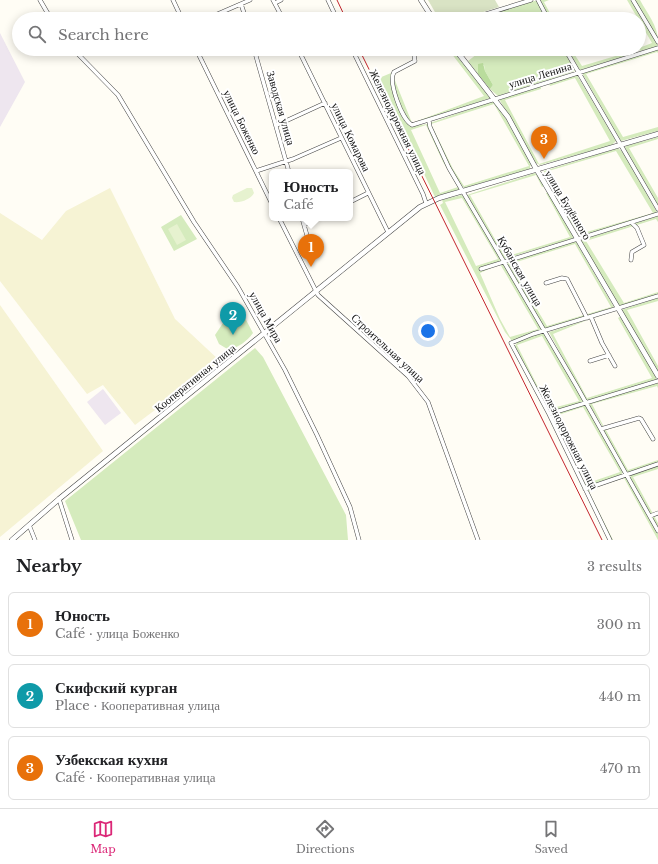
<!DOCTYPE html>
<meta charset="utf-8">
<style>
:root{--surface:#fff;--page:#f6f6f6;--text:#202124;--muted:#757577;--line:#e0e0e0;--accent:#db2777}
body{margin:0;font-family:"Libre Baskerville",serif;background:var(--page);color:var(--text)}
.you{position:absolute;left:428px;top:331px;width:14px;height:14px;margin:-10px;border:3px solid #fff;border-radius:50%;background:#1a73e8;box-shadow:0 0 0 6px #1a73e833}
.badge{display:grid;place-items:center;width:26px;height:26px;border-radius:50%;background:var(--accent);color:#fff;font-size:13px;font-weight:700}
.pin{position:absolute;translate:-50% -33px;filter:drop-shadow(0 1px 2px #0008)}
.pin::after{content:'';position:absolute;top:21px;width:14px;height:12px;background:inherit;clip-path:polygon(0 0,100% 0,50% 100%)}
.popup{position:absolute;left:269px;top:169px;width:84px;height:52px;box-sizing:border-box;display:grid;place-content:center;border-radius:6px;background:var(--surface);filter:drop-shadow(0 1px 3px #0005);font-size:13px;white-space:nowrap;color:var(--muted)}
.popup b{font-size:15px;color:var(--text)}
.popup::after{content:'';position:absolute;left:50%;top:100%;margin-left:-8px;border:8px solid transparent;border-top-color:var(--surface)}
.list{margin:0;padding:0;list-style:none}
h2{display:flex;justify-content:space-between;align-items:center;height:52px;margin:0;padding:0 16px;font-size:17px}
h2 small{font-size:13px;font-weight:400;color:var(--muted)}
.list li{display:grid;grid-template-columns:26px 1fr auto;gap:12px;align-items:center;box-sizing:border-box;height:64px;margin:0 8px 8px;padding:0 8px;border:1px solid var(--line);border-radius:6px}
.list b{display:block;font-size:15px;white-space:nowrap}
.list p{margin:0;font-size:13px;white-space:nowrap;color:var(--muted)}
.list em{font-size:13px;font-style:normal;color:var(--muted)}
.icon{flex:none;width:22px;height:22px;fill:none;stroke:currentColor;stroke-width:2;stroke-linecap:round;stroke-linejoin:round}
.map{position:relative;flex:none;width:658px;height:540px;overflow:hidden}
.search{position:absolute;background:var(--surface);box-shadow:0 2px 10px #0003;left:12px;right:12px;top:12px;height:44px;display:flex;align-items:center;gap:10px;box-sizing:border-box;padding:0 14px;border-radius:22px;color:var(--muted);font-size:15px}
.sheet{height:268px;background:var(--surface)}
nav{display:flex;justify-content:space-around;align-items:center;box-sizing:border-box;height:56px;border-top:1px solid var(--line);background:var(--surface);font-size:11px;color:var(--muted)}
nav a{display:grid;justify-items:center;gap:2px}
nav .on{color:var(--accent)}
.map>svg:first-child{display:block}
.industrial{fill:#eee6ef}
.farmland{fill:#f6f3d4}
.green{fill:#d5ebbd;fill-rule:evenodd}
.forest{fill:#b9dc9c}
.cemetery{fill:#d9e3c4}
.pitch{fill:#e6f2cf}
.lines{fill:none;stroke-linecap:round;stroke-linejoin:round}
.minor-casing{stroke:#444;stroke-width:4.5}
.tertiary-casing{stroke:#444;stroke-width:5.5}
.minor{stroke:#fff;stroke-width:3.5}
.tertiary{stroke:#fff;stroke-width:4.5}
.rail{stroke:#c4262e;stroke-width:1}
.labels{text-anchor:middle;stroke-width:4;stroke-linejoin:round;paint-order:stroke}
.street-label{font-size:11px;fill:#111;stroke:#fff}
</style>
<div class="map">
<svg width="658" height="540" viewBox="0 0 658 540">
<rect width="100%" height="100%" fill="#fffdf5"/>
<path class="industrial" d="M 0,33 L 25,82 L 0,127 Z
M 103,389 L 121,413 L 105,425 L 87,402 Z"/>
<path class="farmland" d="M 110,188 L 175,319 L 220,361 L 135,425 L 103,385 L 87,394 L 0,281 L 0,213 L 42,240 L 66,211 Z
M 0,305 L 103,451 L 0,537 Z"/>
<path class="green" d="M 540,0 L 549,0 L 544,2 L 553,19 L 550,19 Z
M 627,0 L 632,0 L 658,45 L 656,47 L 640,51 L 639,48 L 652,43 Z
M 635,0 L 640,0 C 647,13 658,26 658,41 Z
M 534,1 L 537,1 L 547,19 L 474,19 Z
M 448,49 L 451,49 L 491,97 L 490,98 L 413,124 C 401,113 395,95 394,78 L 412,123 L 484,96 Z
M 473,49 L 564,49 L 575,71 L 498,96 L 490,89 L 493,85 L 485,71 L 484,65 L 478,64 L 478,74 L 468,61 L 477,54 Z
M 567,49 L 571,49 L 582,66 L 629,52 L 630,55 L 580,70 Z
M 658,49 L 658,53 L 657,52 L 586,74 L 623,137 L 658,127 L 658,131 L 621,141 L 582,73 Z
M 391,73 C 388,85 401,122 413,126 L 428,124 L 460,189 L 435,197 L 379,78 ZM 426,125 L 443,162 L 458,187 L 440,193 L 411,130 Z
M 577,75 L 616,141 L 612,145 L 540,165 L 536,163 L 499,99 L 541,86 L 541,89 L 505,100 L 539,164 L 610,141 L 575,78 L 550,86 L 549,83 Z
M 493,101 L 501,110 L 532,165 L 530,166 L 530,169 L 464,188 L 452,172 L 430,123 ZM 494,104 L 529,166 L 464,186 L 453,169 L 431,124 Z
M 658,137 L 658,139 L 629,148 L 658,198 L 658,205 L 625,148 L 626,146 Z
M 618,148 L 623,152 L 657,212 L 656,214 L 580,237 L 560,204 L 563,202 L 583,233 L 653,213 L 616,151 L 545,172 L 552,185 L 549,184 L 543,175 L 544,171 Z
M 535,173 L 545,185 L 542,187 L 536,175 L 470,195 L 505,257 L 570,237 L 546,193 L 549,192 L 574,238 L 504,259 L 467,195 Z
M 461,195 L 464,196 L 542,330 L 512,341 L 505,332 L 440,205 L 443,203 L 442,200 ZM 462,198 L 498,259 L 476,266 L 445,202 ZM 500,264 L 538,329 L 510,337 L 500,319 L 480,273 Z
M 181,215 L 197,239 L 174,251 L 161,227 Z
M 658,216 L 658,222 L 656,219 L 586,241 L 624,303 L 658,292 L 658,294 L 619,306 L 581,240 Z
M 575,240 L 614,307 L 545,329 L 507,263 ZM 575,244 L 611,307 L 547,326 L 510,264 Z
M 658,298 L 658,301 L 627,310 L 658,366 L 658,373 L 621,310 Z
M 621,316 L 656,376 L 656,380 L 586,401 L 549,332 L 590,319 L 553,334 L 587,398 L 652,378 L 618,318 Z
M 245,318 L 253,333 C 246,342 240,346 229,350 L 219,344 L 215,335 L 223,323 Z
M 544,332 L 584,402 L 549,412 L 539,396 L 515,346 L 518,341 ZM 542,336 L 579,401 L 549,409 L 517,345 Z
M 255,348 L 263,357 L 346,515 L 348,540 L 81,540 L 65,501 Z
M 658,383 L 658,388 L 657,386 L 592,404 L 604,427 L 603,427 L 588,403 Z
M 585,403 L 623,472 L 621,475 L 586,487 L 551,417 L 552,415 ZM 583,407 L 620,472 L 585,484 L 552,417 Z
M 639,419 L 641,420 L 652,442 L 639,419 L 606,430 L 628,470 L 658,460 L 658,463 L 627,474 L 602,430 Z
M 658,466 L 658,469 L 633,477 L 658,523 L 658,528 L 630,478 L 631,475 Z
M 625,476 L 658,534 L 658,540 L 624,478 L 593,488 L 589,492 L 613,540 L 611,540 L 587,491 L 588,489 Z"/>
<path class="forest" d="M 483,63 L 485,71 L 493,85 L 490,89 L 478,74 L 478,64 Z"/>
<path class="cemetery" d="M 428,0 L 495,0 L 499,7 L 461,19 L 439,19 Z"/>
<path class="pitch" d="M 247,188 L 252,188 L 254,193 C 251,199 241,203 234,202 L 232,198 L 233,195 Z
M 177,224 L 186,240 L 177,245 L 168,229 Z"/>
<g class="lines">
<g class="minor-casing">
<path id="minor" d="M 40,0 L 51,19
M 173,0 L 182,19
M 273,0 L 283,19
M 328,0 L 337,19
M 538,0 L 548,19
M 633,0 L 658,42
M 275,3 L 281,0
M 241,4 L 246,19
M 206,19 L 250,0
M 470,19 L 531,0
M 73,49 L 118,95 L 194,222 L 238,287 L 285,370 L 317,435 L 350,507 L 359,540
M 196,49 L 272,204
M 254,49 L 289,172
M 298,49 L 388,232
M 352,49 L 423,194 L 426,203
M 413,49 L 415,61 L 394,72 C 388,82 402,120 412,125 L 658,48
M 565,49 L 658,209
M 429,121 L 430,127 L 449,168 L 576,385 L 658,531
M 277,125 L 325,103
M 256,171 L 293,159 L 341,138
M 350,202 L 368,193
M 279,218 L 318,295 L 408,376 L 428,402 L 478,540
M 302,218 L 312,253
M 304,225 L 317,218
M 631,260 L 632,252 L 644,245 L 637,228 L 632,223
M 481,269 L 658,214
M 546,283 L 562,278 L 567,279 L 587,318
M 591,317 L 602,343 L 615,366
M 590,361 L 609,355
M 549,414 L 658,381
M 601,429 L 639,418 L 641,419 L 653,439
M 585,489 L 658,464
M 59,499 L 72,540
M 650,516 L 658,513
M 29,525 L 35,540
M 610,540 L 549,414 L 511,343 L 533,334 L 658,296"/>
</g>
<g class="tertiary-casing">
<path id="tertiary" d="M 421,0 L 433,19
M 455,49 L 508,117 L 534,165 L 658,376
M 12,540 L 59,499 L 420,207 L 439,198 L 658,134"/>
</g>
<use href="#minor" class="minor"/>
<use href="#tertiary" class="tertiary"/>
<path class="rail" d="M 337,0 L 346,19
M 359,49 L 602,540"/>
</g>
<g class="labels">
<g class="street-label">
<text transform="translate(540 75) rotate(-17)" y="4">улица Ленина</text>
<text transform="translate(281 108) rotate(74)" y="4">Заводская улица</text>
<text transform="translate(242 122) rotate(64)" y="4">улица Боженко</text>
<text transform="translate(398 122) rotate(64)" y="4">Железнодорожная улица</text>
<text transform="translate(351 137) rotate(64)" y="4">улица Комарова</text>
<text transform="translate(568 205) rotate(59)" y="4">улица Будённого</text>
<text transform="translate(520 271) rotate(60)" y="4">Кубанская улица</text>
<text transform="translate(266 317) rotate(61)" y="4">улица Мира</text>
<text transform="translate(388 348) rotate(43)" y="4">Строительная улица</text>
<text transform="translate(195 378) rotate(-39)" y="4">Кооперативная улица</text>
<text transform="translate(569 437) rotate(63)" y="4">Железнодорожная улица</text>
</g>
</g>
</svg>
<div class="you"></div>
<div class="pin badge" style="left:311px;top:267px;background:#e8710a">1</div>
<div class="popup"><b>Юность</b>Café</div>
<div class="pin badge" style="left:233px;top:335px;background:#0f9aa8">2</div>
<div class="pin badge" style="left:544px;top:159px;background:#e8710a">3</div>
<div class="search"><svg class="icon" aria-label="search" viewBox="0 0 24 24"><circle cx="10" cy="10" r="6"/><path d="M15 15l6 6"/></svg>Search here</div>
</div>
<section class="sheet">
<h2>Nearby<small>3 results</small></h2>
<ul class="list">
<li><span class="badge" style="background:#e8710a">1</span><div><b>Юность</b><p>Café · улица Боженко</p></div><em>300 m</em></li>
<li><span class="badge" style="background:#0f9aa8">2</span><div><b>Скифский курган</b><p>Place · Кооперативная улица</p></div><em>440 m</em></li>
<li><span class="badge" style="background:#e8710a">3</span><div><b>Узбекская кухня</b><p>Café · Кооперативная улица</p></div><em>470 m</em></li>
</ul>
</section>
<nav>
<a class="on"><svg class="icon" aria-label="map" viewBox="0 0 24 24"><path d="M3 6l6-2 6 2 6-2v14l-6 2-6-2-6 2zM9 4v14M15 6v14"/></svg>Map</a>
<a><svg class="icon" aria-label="directions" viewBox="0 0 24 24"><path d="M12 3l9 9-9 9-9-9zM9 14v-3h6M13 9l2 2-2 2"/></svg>Directions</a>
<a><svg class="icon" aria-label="saved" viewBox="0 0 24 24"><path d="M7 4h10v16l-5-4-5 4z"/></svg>Saved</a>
</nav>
